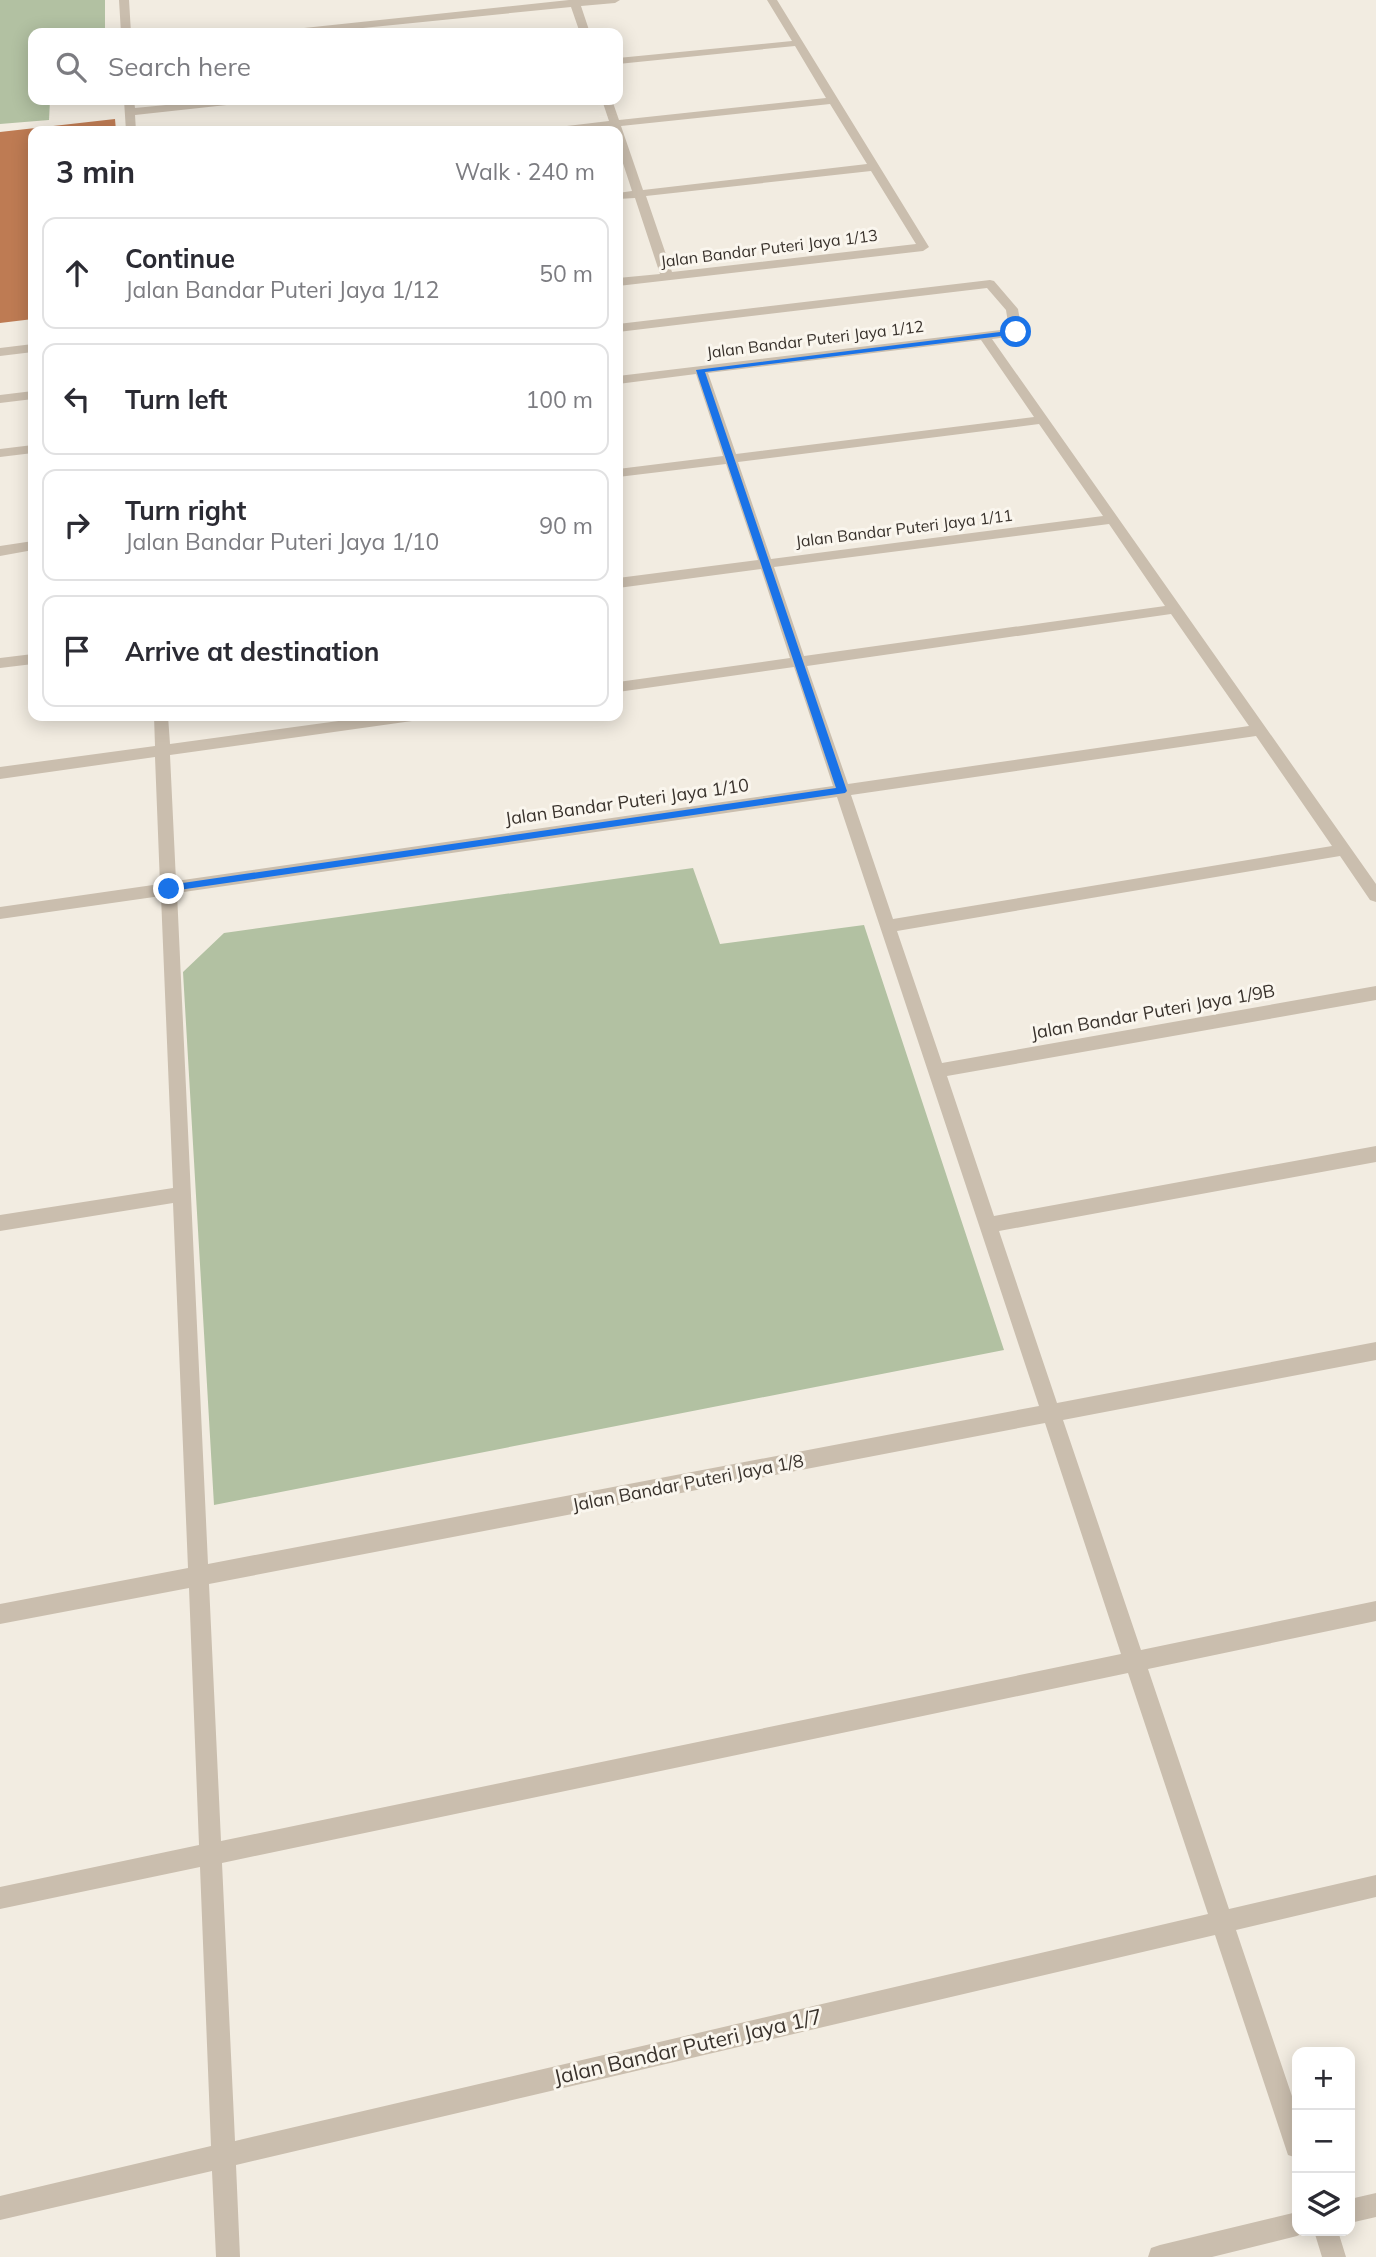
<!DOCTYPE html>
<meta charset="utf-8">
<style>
:root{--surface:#fff;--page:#f7f7f7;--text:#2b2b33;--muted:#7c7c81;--line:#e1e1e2}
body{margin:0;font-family:Mulish,sans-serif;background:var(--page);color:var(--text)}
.controls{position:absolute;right:21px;bottom:21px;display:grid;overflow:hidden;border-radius:14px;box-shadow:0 4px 18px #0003}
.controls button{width:63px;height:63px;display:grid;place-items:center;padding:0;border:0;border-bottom:2px solid var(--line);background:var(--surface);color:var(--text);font:35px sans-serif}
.stop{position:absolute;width:21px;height:21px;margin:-16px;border:5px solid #1a73e8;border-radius:50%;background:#fff}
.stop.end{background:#1a73e8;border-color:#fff;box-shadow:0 2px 7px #0008}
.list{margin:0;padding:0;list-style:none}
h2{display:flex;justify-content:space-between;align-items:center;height:91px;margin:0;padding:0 28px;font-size:30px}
h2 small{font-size:23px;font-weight:400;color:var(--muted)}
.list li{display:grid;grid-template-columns:46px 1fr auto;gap:21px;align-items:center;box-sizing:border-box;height:112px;margin:0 14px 14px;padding:0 14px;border:2px solid var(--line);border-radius:14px}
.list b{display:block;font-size:26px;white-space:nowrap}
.list p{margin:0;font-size:23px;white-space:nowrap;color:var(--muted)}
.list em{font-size:23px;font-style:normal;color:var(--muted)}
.icon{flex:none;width:38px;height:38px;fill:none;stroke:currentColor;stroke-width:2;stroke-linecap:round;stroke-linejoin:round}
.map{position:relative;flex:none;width:1376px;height:2257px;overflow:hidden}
.search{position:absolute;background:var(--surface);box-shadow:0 4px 18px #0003;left:28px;top:28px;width:595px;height:77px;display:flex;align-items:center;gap:18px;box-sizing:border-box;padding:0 24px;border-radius:14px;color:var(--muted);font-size:26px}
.panel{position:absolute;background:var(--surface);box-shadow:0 4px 18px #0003;left:28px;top:126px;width:595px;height:595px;border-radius:14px}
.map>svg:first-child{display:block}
.green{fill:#b2c1a2}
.building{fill:#be7b53}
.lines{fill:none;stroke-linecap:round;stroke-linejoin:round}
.minor{fill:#cabeae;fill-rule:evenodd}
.route{fill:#1a73e8}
.labels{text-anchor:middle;stroke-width:6;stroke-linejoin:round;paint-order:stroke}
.far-street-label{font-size:16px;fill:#39322c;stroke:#faf6ee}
.street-label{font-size:18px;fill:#39322c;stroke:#faf6ee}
.near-street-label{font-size:21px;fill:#39322c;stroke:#faf6ee}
</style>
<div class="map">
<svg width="1376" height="2257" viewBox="0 0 1376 2257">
<rect width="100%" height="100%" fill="#f2ece1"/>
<path class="green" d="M 0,0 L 105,0 L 105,33 L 33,33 L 33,100 L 50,100 L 49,120 L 0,124 Z
M 693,868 L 720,944 L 864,925 L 1004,1350 L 214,1505 L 183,972 L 224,933 Z"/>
<path class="building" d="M 115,119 L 116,131 L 33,131 L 33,319 L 0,323 L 0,132 Z"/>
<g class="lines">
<path class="minor" d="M 119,0 L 129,0 L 131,33 L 121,33 Z
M 569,0 L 620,0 L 615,3 L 581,6 L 590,33 L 580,33 L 571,7 L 313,33 L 280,33 L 285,30 Z
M 767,0 L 777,0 L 929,247 L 923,251 L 618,286 L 618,278 L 660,274 L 635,198 L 618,199 L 618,193 L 632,191 L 618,148 L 618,131 L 612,131 L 611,128 L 545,131 L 550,128 L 609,121 L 602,100 L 612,100 L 619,120 L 826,98 L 795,46 L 618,64 L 618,58 L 792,41 ZM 830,104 L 867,164 L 643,190 L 621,126 ZM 871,171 L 916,244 L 672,272 L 646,196 Z
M 124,100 L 134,100 L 135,108 L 217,100 L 250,100 L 245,103 L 135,115 L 136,131 L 126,131 Z
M 990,280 L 994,281 L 1018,309 L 1022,332 L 1016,336 L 992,339 L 1376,884 L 1376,902 L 1370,900 L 1340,856 L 897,931 L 942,1063 L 1376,986 L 1376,1000 L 947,1076 L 994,1216 L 1376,1146 L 1376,1162 L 999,1231 L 1057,1403 L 1376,1342 L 1376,1360 L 1063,1420 L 1141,1650 L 1376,1601 L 1376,1621 L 1148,1669 L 1229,1909 L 1376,1875 L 1376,1897 L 1236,1930 L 1297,2111 L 1297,2158 L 1288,2155 L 1285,2146 L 1215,1935 L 236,2165 L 240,2257 L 216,2257 L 212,2171 L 0,2220 L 0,2196 L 211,2146 L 200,1867 L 0,1909 L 0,1887 L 199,1845 L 189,1588 L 0,1624 L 0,1604 L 188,1568 L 173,1203 L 0,1231 L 0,1215 L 173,1188 L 161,896 L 0,919 L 0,907 L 160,884 L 155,757 L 0,779 L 0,767 L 155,746 L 154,716 L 168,716 L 170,744 L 375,716 L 419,716 L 412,721 L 170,755 L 176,881 L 833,786 L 794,667 L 618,692 L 618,682 L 790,658 L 761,569 L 618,588 L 618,578 L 758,560 L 726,464 L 618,477 L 618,469 L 723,456 L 696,374 L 618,384 L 618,376 L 1009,329 L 1006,310 L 987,288 L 618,332 L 618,324 ZM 981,340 L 1034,417 L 736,454 L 708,373 ZM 1039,424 L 1103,516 L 771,559 L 738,462 ZM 1109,524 L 1165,606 L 804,656 L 774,567 ZM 1171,614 L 1249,726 L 848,784 L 807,666 ZM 1256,736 L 1332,846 L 893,919 L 851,795 ZM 837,797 L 1039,1406 L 208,1564 L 177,893 ZM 1045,1423 L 1121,1654 L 221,1841 L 209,1584 ZM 1128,1673 L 1208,1914 L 235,2141 L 222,1863 Z
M 33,344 L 33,352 L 0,356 L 0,348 Z
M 33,391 L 33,399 L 0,403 L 0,395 Z
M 33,445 L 33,453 L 0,457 L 0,449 Z
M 33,541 L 33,550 L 0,556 L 0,546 Z
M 33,654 L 33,664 L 0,668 L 0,658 Z
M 1376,2193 L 1376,2217 L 1350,2223 L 1350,2199 Z
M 1297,2212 L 1297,2231 L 1307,2231 L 1297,2236 L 1212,2257 L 1148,2257 L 1151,2248 L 1160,2245 Z
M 1314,2231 L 1338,2231 L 1346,2257 L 1322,2257 Z"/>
</g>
<path class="route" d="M 1016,330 L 1019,334 L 705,372 L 847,791 L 845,793 L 165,892 L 165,886 L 169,885 L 836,788 L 696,370 Z"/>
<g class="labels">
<g class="far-street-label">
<text transform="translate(769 248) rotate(-7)" y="6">Jalan Bandar Puteri Jaya 1/13</text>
<text transform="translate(815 339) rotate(-7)" y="6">Jalan Bandar Puteri Jaya 1/12</text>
<text transform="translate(904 528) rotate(-7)" y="6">Jalan Bandar Puteri Jaya 1/11</text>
</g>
<g class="street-label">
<text transform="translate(627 802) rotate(-8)" y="6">Jalan Bandar Puteri Jaya 1/10</text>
<text transform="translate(1153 1012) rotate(-10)" y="6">Jalan Bandar Puteri Jaya 1/9B</text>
<text transform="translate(688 1483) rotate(-11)" y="6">Jalan Bandar Puteri Jaya 1/8</text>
</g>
<g class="near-street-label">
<text transform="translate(688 2047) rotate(-13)" y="7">Jalan Bandar Puteri Jaya 1/7</text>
</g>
</g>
</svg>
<div class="controls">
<button>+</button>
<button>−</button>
<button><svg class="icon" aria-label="layers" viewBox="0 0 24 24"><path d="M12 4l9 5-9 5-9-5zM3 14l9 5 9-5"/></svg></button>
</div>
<div class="stop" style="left:1016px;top:332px"></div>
<div class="stop end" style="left:169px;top:889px"></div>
<div class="search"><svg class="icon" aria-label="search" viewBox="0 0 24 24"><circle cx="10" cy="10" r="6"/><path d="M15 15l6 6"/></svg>Search here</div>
<section class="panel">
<h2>3 min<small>Walk · 240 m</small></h2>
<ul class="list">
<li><svg class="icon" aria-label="ahead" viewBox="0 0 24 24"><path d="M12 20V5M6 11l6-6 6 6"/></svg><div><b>Continue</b><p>Jalan Bandar Puteri Jaya 1/12</p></div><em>50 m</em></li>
<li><svg class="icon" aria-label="left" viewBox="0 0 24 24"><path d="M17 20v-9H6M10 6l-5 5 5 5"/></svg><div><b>Turn left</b></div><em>100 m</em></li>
<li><svg class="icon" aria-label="right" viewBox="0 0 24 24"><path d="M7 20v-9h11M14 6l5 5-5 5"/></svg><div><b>Turn right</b><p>Jalan Bandar Puteri Jaya 1/10</p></div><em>90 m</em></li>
<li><svg class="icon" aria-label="arrive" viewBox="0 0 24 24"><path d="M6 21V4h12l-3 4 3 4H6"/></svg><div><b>Arrive at destination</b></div></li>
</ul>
</section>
</div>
